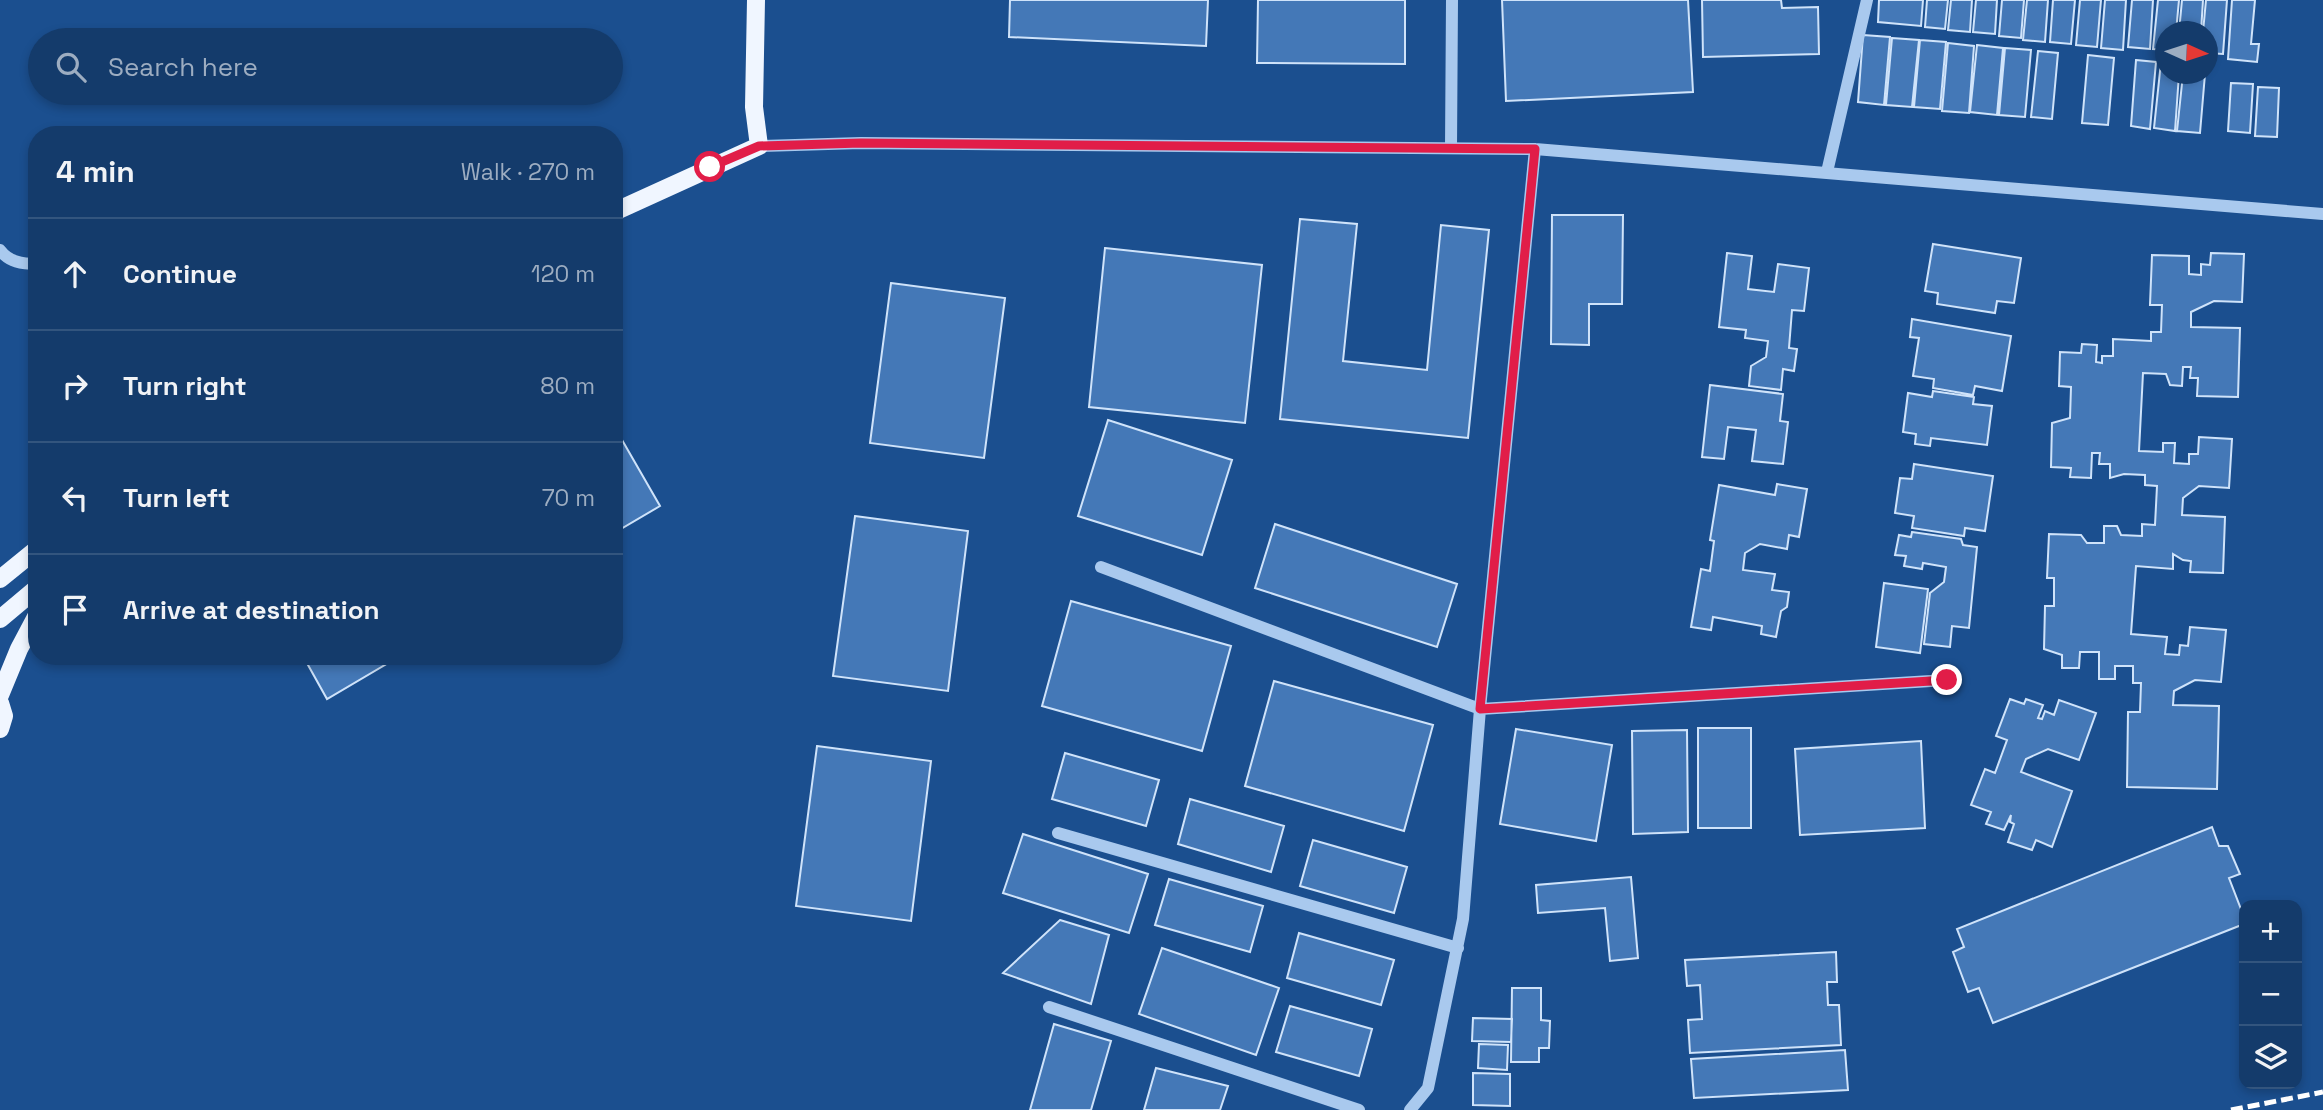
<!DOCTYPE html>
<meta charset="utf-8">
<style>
:root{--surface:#143b6b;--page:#1d4271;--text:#f1f3f6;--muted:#9dadc1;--line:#33557e}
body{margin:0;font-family:"Space Grotesk",sans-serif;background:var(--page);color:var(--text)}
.controls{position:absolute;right:21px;bottom:21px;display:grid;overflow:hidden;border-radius:14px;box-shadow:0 4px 10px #0003}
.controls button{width:63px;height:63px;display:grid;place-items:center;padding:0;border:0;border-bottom:2px solid var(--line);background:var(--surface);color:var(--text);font:35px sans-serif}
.compass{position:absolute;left:2155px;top:21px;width:63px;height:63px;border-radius:50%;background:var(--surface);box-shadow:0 4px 10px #0003;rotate:93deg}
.stop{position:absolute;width:21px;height:21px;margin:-16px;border:5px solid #e11d48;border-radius:50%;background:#fff}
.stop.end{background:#e11d48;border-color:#fff;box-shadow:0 2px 7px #0008}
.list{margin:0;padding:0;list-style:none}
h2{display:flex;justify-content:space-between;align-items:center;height:91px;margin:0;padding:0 28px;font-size:30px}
h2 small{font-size:23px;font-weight:400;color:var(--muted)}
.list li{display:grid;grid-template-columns:46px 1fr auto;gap:21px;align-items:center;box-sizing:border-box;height:112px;padding:0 28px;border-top:2px solid var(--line)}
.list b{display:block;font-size:26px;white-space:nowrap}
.list em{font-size:23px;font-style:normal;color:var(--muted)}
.icon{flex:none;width:38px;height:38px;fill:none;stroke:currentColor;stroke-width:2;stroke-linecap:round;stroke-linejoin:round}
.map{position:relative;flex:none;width:2323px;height:1110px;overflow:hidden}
.search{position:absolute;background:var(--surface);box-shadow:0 4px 10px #0003;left:28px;top:28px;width:595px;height:77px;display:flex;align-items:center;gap:18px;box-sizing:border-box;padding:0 24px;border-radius:38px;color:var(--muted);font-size:26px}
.panel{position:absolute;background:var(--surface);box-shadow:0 4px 10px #0003;left:28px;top:126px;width:595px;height:539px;border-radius:28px}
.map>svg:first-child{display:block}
.building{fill:#4478b7;stroke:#cfe3fa;stroke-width:2}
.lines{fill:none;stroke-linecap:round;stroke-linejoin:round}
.minor{stroke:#a9c9ee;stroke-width:12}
.major{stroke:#f0f6ff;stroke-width:18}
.rail{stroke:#fff;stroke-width:5;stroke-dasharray:12 5;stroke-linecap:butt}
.route{stroke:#e11d48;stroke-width:9}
</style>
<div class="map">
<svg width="2323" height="1110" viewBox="0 0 2323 1110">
<rect width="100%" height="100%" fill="#1b4f8f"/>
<path class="building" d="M 1010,0 L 1208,0 L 1206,46 L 1009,37 Z
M 1258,0 L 1405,0 L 1405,64 L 1257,63 Z
M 1502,0 L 1688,0 L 1693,92 L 1506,101 Z
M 1702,0 L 1781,0 L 1782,8 L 1818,7 L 1819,54 L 1703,57 Z
M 1879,0 L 1923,0 L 1921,26 L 1878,22 Z
M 1927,0 L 1948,0 L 1945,29 L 1925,27 Z
M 1951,0 L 1972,0 L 1970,32 L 1948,30 Z
M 1976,0 L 1997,0 L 1995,34 L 1973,32 Z
M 2002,0 L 2024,0 L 2021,38 L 1999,36 Z
M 2027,0 L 2048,0 L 2045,42 L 2023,40 Z
M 2053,0 L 2075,0 L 2071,44 L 2050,42 Z
M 2080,0 L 2101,0 L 2097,47 L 2076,45 Z
M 2105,0 L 2126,0 L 2123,50 L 2101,48 Z
M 2132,0 L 2153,0 L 2150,49 L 2128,47 Z
M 2158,0 L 2179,0 L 2176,32 L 2166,32 L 2166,50 L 2153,49 Z
M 2182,0 L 2203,0 L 2201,32 L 2179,32 Z
M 2206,0 L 2227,0 L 2223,54 L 2208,53 L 2208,32 L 2203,32 Z
M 2232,0 L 2255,0 L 2251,44 L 2259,44 L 2257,62 L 2228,59 Z
M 1863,35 L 1890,37 L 1884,105 L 1858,102 Z
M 1892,38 L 1919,40 L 1912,107 L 1886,105 Z
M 1920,40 L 1946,42 L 1940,109 L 1914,107 Z
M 1948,43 L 1974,46 L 1969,113 L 1942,111 Z
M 1977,45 L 2003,48 L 1997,115 L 1970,112 Z
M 2005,48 L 2031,50 L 2025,117 L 1999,115 Z
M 2038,51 L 2058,53 L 2052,119 L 2031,117 Z
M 2088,55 L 2114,58 L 2108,125 L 2082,123 Z
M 2136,60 L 2156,62 L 2150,129 L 2131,126 Z
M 2161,62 L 2166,62 L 2166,74 L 2179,74 L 2175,131 L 2154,128 Z
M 2183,74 L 2205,74 L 2200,133 L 2177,131 Z
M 2231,83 L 2253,84 L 2250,133 L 2228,131 Z
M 2258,87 L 2279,88 L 2277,137 L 2255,136 Z
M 1552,215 L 1623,215 L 1622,304 L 1589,304 L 1589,345 L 1551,344 Z
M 1300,219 L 1357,224 L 1343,361 L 1427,370 L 1441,225 L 1489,230 L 1468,438 L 1280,419 Z
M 1933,244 L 2021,258 L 2014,303 L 1997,301 L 1995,313 L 1937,304 L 1938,293 L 1925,291 Z
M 1105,248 L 1262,265 L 1245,423 L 1089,407 Z
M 1727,253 L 1752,256 L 1748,289 L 1774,292 L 1778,264 L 1809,268 L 1804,311 L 1792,310 L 1789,348 L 1797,349 L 1794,371 L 1783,369 L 1781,390 L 1749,386 L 1751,366 L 1766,357 L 1768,341 L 1745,338 L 1746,330 L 1719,327 Z
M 2211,253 L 2244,254 L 2242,302 L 2214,301 L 2191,312 L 2191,327 L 2240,328 L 2238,397 L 2197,396 L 2198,378 L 2190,378 L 2191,367 L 2183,367 L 2182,386 L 2170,385 L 2166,374 L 2143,373 L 2139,451 L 2163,452 L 2163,443 L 2175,443 L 2174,463 L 2189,464 L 2189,454 L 2198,454 L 2199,437 L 2232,439 L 2229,488 L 2199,486 L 2183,498 L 2182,515 L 2225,517 L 2223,573 L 2190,572 L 2191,561 L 2183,560 L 2173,554 L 2173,569 L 2136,566 L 2131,634 L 2167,637 L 2165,654 L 2179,655 L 2180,645 L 2188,646 L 2190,627 L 2226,630 L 2221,682 L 2195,680 L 2174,691 L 2173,705 L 2219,706 L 2217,789 L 2127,787 L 2128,712 L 2140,712 L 2141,683 L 2133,683 L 2133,666 L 2115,666 L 2115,679 L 2099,679 L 2099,652 L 2080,652 L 2079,668 L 2062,668 L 2062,655 L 2044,649 L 2045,606 L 2054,606 L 2054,578 L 2047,578 L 2049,534 L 2081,535 L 2087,543 L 2104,543 L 2104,526 L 2117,526 L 2121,535 L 2142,536 L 2142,524 L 2155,525 L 2157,486 L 2145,485 L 2145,475 L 2124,474 L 2110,478 L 2110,464 L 2099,464 L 2100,453 L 2092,453 L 2091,478 L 2070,477 L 2071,468 L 2051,467 L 2052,423 L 2070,418 L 2071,387 L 2059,386 L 2060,352 L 2081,353 L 2082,344 L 2097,345 L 2096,362 L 2102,363 L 2102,356 L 2113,356 L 2113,339 L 2151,341 L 2151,332 L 2161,332 L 2162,305 L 2150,305 L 2152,255 L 2189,256 L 2189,274 L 2201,275 L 2201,264 L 2210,265 Z
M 891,283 L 1005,298 L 984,458 L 870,443 Z
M 1912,319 L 2011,336 L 2002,391 L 1975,386 L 1973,395 L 1933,388 L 1934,379 L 1913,376 L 1919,338 L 1910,337 Z
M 1710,385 L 1783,394 L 1780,421 L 1788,422 L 1783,464 L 1752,461 L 1756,430 L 1728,427 L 1724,459 L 1702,457 Z
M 1933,391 L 1974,397 L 1973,404 L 1992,406 L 1987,445 L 1931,438 L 1930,446 L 1915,444 L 1916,434 L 1903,432 L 1908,393 L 1932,397 Z
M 1108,420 L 1232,460 L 1202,555 L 1078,516 Z
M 614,426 L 660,506 L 614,533 Z
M 1914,464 L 1993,476 L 1985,531 L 1965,528 L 1964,536 L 1912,528 L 1914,516 L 1895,513 L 1900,478 L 1912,479 Z
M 1777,484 L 1807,489 L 1799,537 L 1789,535 L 1787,549 L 1760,544 L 1745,553 L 1743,570 L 1775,574 L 1772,590 L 1789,592 L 1787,607 L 1781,611 L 1776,637 L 1761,634 L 1762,626 L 1713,617 L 1711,630 L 1691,627 L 1701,569 L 1710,571 L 1714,541 L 1710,540 L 1719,485 L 1775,495 Z
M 855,516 L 968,531 L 948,691 L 833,676 Z
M 1275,524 L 1457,584 L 1437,647 L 1255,588 Z
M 1912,532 L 1961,539 L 1963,545 L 1977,547 L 1969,628 L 1952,626 L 1950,647 L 1924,644 L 1930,593 L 1944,582 L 1946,567 L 1923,563 L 1922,569 L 1904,566 L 1906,556 L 1895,555 L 1899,535 L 1911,537 Z
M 1884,583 L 1928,589 L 1920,653 L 1876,647 Z
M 1071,601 L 1231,646 L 1202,751 L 1042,706 Z
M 303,656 L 400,656 L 327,699 Z
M 1274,681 L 1433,725 L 1404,831 L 1245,786 Z
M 2010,699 L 2024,704 L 2026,699 L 2043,705 L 2038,718 L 2042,719 L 2045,711 L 2054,715 L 2059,700 L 2096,713 L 2079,760 L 2048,749 L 2026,759 L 2021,772 L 2072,791 L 2052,847 L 2036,840 L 2032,850 L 2008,842 L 2014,824 L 2010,822 L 2011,815 L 2004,830 L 1986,824 L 1991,812 L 1971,805 L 1985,769 L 1995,773 L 2007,740 L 1996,736 Z
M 1698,728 L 1751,728 L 1751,828 L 1698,828 Z
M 1516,729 L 1612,745 L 1596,841 L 1500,824 Z
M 1687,730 L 1688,832 L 1633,834 L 1632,731 Z
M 1921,741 L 1925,828 L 1800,835 L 1795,749 Z
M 817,746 L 931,761 L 911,921 L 796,906 Z
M 1065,753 L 1159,780 L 1146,826 L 1052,799 Z
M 1190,799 L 1284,826 L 1271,872 L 1178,844 Z
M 2212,827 L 2219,846 L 2228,846 L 2240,874 L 2229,878 L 2244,917 L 2244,924 L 1993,1023 L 1979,988 L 1968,992 L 1953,952 L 1964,947 L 1957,929 Z
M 1023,834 L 1148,874 L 1129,933 L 1003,893 Z
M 1313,840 L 1407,867 L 1394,913 L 1300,886 Z
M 1631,877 L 1638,958 L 1610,961 L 1605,908 L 1538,913 L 1536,885 Z
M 1169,879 L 1263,906 L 1250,952 L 1155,925 Z
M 1060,920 L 1109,935 L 1091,1004 L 1003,973 Z
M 1299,933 L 1394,960 L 1381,1005 L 1287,978 Z
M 1162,948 L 1279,988 L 1256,1055 L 1139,1014 Z
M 1836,952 L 1837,982 L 1827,982 L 1828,1005 L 1839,1005 L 1841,1045 L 1690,1053 L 1688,1020 L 1702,1019 L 1700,985 L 1687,986 L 1685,960 Z
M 1512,988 L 1541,988 L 1541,1020 L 1550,1021 L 1549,1048 L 1539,1048 L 1539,1062 L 1511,1062 Z
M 1290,1006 L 1372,1029 L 1359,1076 L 1276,1052 Z
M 1473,1018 L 1512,1019 L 1511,1042 L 1472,1041 Z
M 1054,1024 L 1111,1041 L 1091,1110 L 1030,1110 Z
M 1479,1044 L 1508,1045 L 1507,1070 L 1478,1068 Z
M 1845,1050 L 1848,1090 L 1694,1098 L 1691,1059 Z
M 1156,1068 L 1228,1086 L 1220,1110 L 1144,1110 Z
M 1473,1073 L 1510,1074 L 1510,1106 L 1473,1105 Z"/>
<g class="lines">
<path class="minor" d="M 759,146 L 861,143 L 1535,149 L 2323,214
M 1451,148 L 1452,0
M 1827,172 L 1867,0
M 0,250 C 9,262 22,264 37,264
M 1101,567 L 1480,709 L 1947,680
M 1058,833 L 1458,948
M 1049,1007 L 1359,1110
M 1410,1110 L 1428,1088 L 1463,919 L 1480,709 L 1535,149"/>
<path class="major" d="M 614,212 L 759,146 L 754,107 L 756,0
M 0,579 L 37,549
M 0,619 L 37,588
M 0,695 L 19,649 L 37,615
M 0,703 L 4,716 L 0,729"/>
<path class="rail" d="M 2231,1110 L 2323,1092"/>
</g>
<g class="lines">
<path class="route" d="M 710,167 L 759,146 L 861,143 L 1535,149 L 1480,709 L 1947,680"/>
</g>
</svg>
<div class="controls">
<button>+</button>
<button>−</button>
<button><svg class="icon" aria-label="layers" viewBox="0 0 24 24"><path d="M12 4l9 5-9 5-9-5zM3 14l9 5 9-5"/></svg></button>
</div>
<svg class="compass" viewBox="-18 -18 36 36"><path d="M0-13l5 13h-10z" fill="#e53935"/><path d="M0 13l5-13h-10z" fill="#9dadc1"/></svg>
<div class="stop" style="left:710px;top:167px"></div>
<div class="stop end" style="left:1947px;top:680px"></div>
<div class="search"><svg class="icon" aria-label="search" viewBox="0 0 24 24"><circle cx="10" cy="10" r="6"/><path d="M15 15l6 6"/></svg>Search here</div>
<section class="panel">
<h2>4 min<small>Walk · 270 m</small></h2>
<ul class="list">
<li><svg class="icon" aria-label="ahead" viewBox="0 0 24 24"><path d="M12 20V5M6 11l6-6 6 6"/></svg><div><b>Continue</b></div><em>120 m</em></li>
<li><svg class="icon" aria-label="right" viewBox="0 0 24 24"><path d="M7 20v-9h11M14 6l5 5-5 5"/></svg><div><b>Turn right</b></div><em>80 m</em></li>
<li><svg class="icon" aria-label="left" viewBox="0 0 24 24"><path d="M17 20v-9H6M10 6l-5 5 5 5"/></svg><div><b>Turn left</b></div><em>70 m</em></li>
<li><svg class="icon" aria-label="arrive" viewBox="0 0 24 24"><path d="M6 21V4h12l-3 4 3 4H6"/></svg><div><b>Arrive at destination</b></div></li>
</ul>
</section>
</div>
